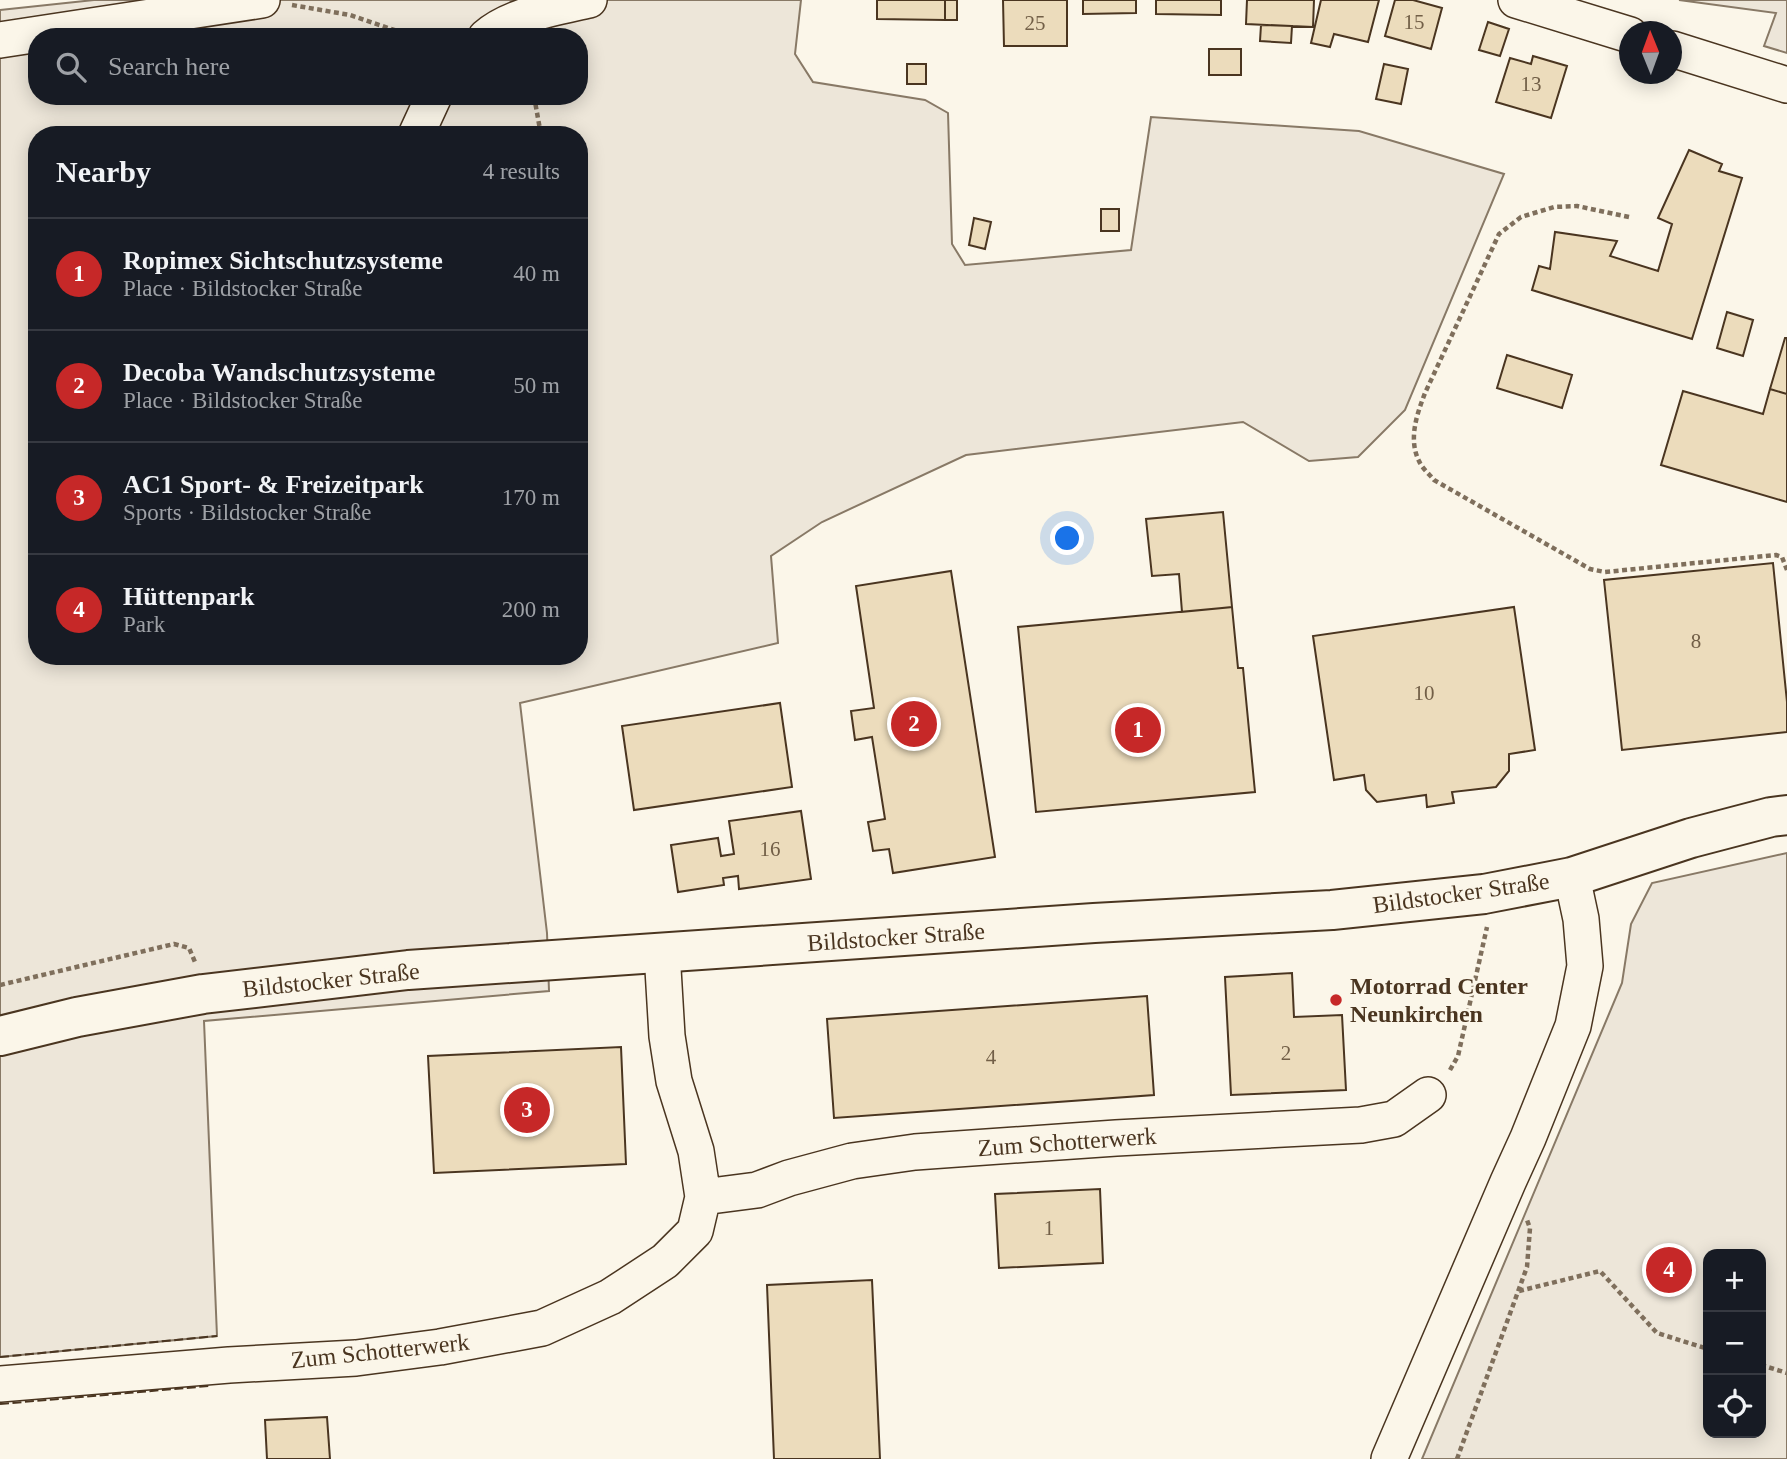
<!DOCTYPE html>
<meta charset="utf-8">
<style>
:root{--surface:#171b24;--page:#20242c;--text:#f1f3f6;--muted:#9ea1a6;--line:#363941;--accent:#c62828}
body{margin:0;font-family:Georgia,serif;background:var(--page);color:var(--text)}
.controls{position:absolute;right:21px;bottom:21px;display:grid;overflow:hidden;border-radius:14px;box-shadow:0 4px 18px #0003}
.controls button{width:63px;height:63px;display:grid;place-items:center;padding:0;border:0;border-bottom:2px solid var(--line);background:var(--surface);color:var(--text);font:35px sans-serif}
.compass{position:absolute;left:1619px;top:21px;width:63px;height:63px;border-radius:50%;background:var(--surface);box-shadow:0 4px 18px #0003;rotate:359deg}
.you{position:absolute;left:1068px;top:539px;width:24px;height:24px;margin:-18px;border:5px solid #fff;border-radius:50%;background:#1a73e8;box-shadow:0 0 0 10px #1a73e833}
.badge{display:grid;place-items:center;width:46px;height:46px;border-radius:50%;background:var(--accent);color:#fff;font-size:23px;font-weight:700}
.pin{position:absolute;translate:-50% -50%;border:4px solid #fff;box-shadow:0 2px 7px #0006}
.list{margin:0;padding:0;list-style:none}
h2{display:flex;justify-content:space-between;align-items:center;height:91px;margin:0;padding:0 28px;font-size:30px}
h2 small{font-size:23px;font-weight:400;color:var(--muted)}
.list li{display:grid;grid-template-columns:46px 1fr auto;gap:21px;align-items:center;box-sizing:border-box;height:112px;padding:0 28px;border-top:2px solid var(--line)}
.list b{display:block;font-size:26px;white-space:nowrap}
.list p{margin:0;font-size:23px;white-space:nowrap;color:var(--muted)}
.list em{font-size:23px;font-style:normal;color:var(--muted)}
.icon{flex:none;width:38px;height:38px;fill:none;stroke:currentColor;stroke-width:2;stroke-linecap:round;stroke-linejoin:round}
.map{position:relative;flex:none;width:1787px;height:1459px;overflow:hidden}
.search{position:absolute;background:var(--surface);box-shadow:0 4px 18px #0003;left:28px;top:28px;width:560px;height:77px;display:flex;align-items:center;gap:18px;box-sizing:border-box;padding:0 24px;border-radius:28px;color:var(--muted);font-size:26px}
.panel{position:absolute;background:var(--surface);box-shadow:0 4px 18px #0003;left:28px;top:126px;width:560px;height:539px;border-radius:28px}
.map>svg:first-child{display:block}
.green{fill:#ede6d9;stroke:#887966;stroke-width:2;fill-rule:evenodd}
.building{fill:#ecdcbc;stroke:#4a3520;stroke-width:2}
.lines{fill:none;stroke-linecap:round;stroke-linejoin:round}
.minor-casing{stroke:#4a3520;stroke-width:38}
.major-casing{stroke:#4a3520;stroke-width:42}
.path{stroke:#7f6f5c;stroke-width:4.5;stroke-dasharray:5 3.5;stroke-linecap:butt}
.minor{stroke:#fbf6e9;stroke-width:35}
.major{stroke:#fbf6e9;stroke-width:38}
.fence{stroke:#4a3520;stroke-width:2;stroke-dasharray:9 3.5;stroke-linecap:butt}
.poi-dot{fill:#c62828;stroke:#fbf6e9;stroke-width:2.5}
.labels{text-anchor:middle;stroke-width:5;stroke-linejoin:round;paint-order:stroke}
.number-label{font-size:21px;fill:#725f47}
.street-label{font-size:24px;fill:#4a3520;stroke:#fbf6e9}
.poi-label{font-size:24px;font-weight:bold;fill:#4a3520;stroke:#fbf6e9;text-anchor:start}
</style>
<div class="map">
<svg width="1787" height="1459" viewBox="0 0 1787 1459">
<rect width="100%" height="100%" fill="#fbf6e9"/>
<path class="green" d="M 94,0 L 801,0 L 795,54 L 813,82 L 925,100 L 948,113 L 952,244 L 965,265 L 1131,250 L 1151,117 L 1359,131 L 1504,174 L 1405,410 L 1358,457 L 1309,461 L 1243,422 L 966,455 L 822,522 L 771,556 L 778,643 L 520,703 L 547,933 L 549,991 L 204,1021 L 217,1336 L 0,1357 L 0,10 ZM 37,37 L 579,37 L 579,96 L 37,96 ZM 37,135 L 579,135 L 579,656 L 37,656 Z
M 1679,0 L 1787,0 L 1787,53 L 1764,46 L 1776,13 Z
M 1787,853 L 1787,1459 L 1422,1459 L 1622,983 L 1631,924 L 1652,883 ZM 1708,1254 L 1761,1254 L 1761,1433 L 1708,1433 Z"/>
<path class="building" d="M 877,0 L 945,0 L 945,20 L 877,19 Z
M 945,0 L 957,0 L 957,20 L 945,20 Z
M 1003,0 L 1067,0 L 1067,46 L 1004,46 Z
M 1083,0 L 1136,0 L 1136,13 L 1083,14 Z
M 1156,0 L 1221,0 L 1221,15 L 1156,14 Z
M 1247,0 L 1314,0 L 1313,27 L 1246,24 Z
M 1321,0 L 1379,0 L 1368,42 L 1334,34 L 1330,47 L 1311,43 Z
M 1395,0 L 1413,0 L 1442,8 L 1431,49 L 1385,36 Z
M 1488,22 L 1509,29 L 1500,56 L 1479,50 Z
M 1261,25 L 1292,26 L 1291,43 L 1260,41 Z
M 1209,49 L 1241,49 L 1241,75 L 1209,75 Z
M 1533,56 L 1567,66 L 1551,118 L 1496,102 L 1510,58 L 1531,64 Z
M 907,64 L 926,64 L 926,84 L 907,84 Z
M 1384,64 L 1408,69 L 1401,104 L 1376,99 Z
M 1689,150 L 1722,164 L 1719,171 L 1742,178 L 1692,339 L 1532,290 L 1539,266 L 1550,269 L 1555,232 L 1617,241 L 1610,256 L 1658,271 L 1672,224 L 1658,218 Z
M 1101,209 L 1119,209 L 1119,231 L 1101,231 Z
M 974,218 L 991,222 L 985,249 L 969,245 Z
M 1727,312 L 1753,320 L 1743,356 L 1717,348 Z
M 1785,338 L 1787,338 L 1787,394 L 1770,389 Z
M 1507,355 L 1572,375 L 1562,408 L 1497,388 Z
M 1770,389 L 1787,394 L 1787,502 L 1661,465 L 1683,391 L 1763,414 Z
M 1223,512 L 1232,607 L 1182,612 L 1179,574 L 1152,576 L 1146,519 Z
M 1773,563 L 1787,702 L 1787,732 L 1622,750 L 1604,580 Z
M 951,571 L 995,857 L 893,873 L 889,849 L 873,851 L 868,822 L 885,819 L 872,737 L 855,740 L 851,711 L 874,708 L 856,586 Z
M 1232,607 L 1238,668 L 1243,668 L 1255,792 L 1036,812 L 1018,627 Z
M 1514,607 L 1535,750 L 1509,754 L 1509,771 L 1496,787 L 1452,792 L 1454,803 L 1427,807 L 1426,795 L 1377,802 L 1366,790 L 1364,775 L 1334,780 L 1313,636 Z
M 780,703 L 792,787 L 634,810 L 622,726 Z
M 801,811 L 811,879 L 739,889 L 738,876 L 723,878 L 724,885 L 678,892 L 671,845 L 718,838 L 721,856 L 734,854 L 729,821 Z
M 1292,973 L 1294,1017 L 1342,1015 L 1346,1090 L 1231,1095 L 1225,977 Z
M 1147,996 L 1154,1095 L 834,1118 L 827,1019 Z
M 621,1047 L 626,1164 L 434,1173 L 428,1056 Z
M 1100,1189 L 1103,1263 L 999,1268 L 995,1194 Z
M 872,1280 L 880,1459 L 774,1459 L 767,1285 Z
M 327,1417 L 330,1459 L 267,1459 L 265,1420 Z"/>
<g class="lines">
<g class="minor-casing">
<path id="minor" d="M 1516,0 L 1630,35
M 486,37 C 510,15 559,7 589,0
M 0,40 L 262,0
M 1672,49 L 1787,85
M 416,135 L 434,96
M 703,1197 L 757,1190 L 789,1178 L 852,1161 L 915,1152 L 1116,1138 L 1361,1125 L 1394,1119 L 1428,1095
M 0,1384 L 229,1365 L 356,1358 L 440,1347 L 542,1328 L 610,1297 L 665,1261 L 695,1231 L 703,1197 L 696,1151 L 674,1081 L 667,1036 L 662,952
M 1389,1459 L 1508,1182 L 1528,1138 L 1573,1026 L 1585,966 L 1581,919 L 1572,877"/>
</g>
<g class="major-casing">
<path id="major" d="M 0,1036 L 77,1017 L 203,994 L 408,970 L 1094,923 L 1332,910 L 1484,894 L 1572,877 L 1691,838 L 1771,817 L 1787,815"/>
</g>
<path class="path" d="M 292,5 L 350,15 L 400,32 L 406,37
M 534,96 L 541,135
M 1629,217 L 1577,206 L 1554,207 L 1521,217 L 1499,234 L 1425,393 C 1417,414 1408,439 1419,461 C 1422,468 1429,474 1434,480 L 1590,569 L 1605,572 L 1776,555 L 1782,557 L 1787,570
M 0,985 L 174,944 L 189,948 L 195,962
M 1450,1070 L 1458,1056 L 1487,927
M 1519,1291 L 1600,1271 L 1657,1333 L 1708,1349
M 1761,1365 L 1787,1373
M 1457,1459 L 1527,1267 L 1530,1228 L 1527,1220"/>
<use href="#minor" class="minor"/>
<use href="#major" class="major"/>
<path class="fence" d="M 0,1357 L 217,1336
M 0,1404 L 209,1386"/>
</g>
<circle class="poi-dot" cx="1336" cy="1000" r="7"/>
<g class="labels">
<g class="number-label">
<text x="1414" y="29">15</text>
<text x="1035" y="30">25</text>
<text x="1531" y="91">13</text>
<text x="1696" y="648">8</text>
<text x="1424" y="700">10</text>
<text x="770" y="856">16</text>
<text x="1286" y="1060">2</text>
<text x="991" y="1064">4</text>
<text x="1049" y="1235">1</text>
</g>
<g class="street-label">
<text transform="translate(1461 893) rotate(-8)" y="8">Bildstocker Straße</text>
<text transform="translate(896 937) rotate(-4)" y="8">Bildstocker Straße</text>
<text transform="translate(331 980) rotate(-6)" y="8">Bildstocker Straße</text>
<text transform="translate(1067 1142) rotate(-4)" y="8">Zum Schotterwerk</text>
<text transform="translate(380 1351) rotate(-6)" y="8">Zum Schotterwerk</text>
</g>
<g class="poi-label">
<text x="1350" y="994">Motorrad Center<tspan x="1350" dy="28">Neunkirchen</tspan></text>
</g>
</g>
</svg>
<div class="controls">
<button>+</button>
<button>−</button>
<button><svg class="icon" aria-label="locate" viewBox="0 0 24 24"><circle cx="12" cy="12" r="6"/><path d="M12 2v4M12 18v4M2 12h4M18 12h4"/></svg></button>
</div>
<svg class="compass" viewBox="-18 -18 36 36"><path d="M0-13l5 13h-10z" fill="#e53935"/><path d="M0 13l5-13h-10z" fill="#9ea1a6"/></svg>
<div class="you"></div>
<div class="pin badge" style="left:1138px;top:730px">1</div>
<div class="pin badge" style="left:914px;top:724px">2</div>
<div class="pin badge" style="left:527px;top:1110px">3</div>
<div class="pin badge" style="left:1669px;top:1270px">4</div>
<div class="search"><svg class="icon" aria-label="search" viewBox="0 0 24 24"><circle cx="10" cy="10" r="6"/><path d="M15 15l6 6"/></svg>Search here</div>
<section class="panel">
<h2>Nearby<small>4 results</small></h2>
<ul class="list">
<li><span class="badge">1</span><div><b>Ropimex Sichtschutzsysteme</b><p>Place · Bildstocker Straße</p></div><em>40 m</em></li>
<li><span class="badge">2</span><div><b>Decoba Wandschutzsysteme</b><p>Place · Bildstocker Straße</p></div><em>50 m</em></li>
<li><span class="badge">3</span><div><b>AC1 Sport- &amp; Freizeitpark</b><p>Sports · Bildstocker Straße</p></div><em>170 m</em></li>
<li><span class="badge">4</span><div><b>Hüttenpark</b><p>Park</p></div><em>200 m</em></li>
</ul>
</section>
</div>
